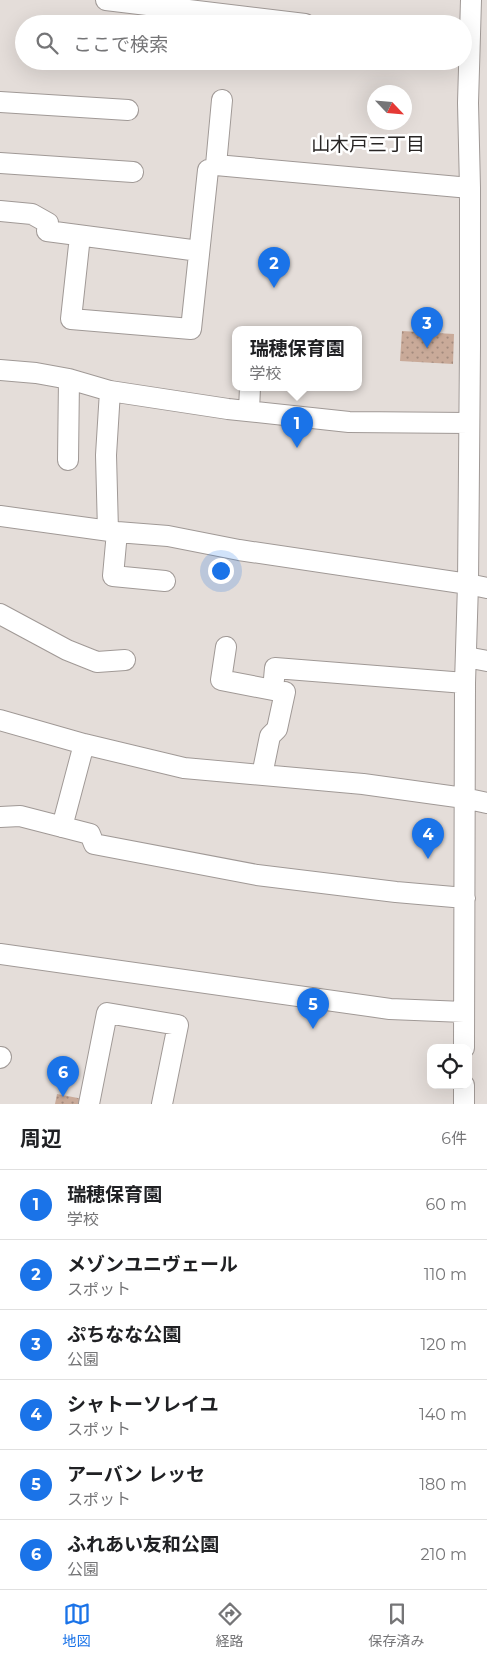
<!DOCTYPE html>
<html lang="ja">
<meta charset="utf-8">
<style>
:root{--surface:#fff;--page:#f6f6f6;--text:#202124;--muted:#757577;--line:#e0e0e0;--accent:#1a73e8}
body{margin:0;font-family:Montserrat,"Noto Sans JP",sans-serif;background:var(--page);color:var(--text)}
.controls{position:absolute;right:15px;bottom:15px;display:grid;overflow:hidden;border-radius:10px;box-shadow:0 5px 20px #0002}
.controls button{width:45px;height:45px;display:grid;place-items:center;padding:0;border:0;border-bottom:1px solid var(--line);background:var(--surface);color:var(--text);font:25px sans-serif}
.compass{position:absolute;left:367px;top:85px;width:45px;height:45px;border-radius:50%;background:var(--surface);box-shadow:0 5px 20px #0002;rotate:116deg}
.you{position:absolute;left:220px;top:570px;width:18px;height:18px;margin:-12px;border:4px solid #fff;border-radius:50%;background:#1a73e8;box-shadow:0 0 0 8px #1a73e833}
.badge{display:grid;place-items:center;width:32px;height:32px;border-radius:50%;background:var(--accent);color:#fff;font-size:16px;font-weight:700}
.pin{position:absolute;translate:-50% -41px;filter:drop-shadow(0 1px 2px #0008)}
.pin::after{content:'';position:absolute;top:26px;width:18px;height:15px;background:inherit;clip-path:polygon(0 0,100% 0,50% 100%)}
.popup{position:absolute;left:232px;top:326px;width:130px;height:65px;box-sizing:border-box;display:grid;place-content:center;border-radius:10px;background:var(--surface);filter:drop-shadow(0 1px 4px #0005);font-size:16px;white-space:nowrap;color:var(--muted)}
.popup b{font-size:19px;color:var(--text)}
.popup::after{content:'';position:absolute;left:50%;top:100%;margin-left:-10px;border:10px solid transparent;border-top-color:var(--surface)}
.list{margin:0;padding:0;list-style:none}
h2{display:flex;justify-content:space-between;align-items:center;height:65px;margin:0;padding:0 20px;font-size:21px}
h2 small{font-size:16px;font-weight:400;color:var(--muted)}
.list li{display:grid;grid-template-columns:32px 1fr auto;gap:15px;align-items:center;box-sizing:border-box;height:70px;padding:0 20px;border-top:1px solid var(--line)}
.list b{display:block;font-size:19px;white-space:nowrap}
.list p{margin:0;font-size:16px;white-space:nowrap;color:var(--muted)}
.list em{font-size:16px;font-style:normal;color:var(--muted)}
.icon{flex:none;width:28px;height:28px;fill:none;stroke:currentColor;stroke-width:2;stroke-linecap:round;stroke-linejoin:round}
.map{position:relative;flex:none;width:487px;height:1104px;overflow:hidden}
.search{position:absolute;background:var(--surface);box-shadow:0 5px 20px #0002;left:15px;right:15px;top:15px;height:55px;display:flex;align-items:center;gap:12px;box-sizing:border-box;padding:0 18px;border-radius:28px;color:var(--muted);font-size:19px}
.sheet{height:485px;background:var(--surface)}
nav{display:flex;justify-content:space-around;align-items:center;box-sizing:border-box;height:70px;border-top:1px solid var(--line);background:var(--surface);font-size:14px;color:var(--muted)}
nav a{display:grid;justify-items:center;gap:2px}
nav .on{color:var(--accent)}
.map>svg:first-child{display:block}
.grass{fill:url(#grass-dots)}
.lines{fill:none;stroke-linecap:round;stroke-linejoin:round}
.minor-casing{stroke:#a09996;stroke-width:22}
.minor{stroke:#fff;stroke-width:20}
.labels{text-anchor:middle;stroke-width:5;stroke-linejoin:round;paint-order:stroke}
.neighbourhood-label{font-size:19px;fill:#292625;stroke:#fff}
</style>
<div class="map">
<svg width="487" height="1104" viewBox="0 0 487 1104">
<defs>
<pattern id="grass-dots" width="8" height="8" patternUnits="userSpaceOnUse" patternTransform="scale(1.25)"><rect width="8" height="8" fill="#c9aa99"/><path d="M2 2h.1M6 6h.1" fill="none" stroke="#a38a7d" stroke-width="1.8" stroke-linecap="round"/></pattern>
</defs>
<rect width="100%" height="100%" fill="#e4ddd9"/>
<path class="grass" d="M 402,331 L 454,334 L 453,364 L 400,361 Z
M 57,1094 L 83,1099 L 82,1104 L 55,1104 Z"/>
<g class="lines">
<g class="minor-casing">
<path id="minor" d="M 106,0 L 305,24
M 222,100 L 216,165 L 470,188
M 0,102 L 128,110
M 0,163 L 133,172
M 0,211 L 32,214 L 48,223 L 47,231 L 199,251
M 80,236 L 71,319 L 191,329 L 208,170
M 0,370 L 36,373 L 69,379 L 110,391 L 228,409 L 349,422 L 469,423
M 249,411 L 250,387
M 68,460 L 69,379
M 0,516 L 117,532 L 168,536 L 239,550 L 468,584 L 487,588
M 108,531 L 106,455 L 110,391
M 117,532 L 113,576 L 165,581
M 0,614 L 67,650 L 97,662 L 125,660
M 226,647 L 221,680 L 273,690 L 275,668 L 465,683
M 466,657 L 487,661
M 0,720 L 84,744 L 184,768 L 363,784 L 464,798 L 487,803
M 262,775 L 270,736 L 277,729 L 285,692
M 0,817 L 20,816 L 90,834 L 94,844 L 257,875 L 396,892 L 465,898
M 62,827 L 84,744
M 0,954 L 390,1009 L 464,1012
M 464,1048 L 465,683 L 468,584 L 470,347 L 470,188 L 468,103 L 471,0
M 0,1058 L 1,1057
M 464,1085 L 464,1104
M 89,1104 L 107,1013 L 178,1025 L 162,1104"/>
</g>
<use href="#minor" class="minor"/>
</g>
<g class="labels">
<g class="neighbourhood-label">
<text x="368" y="151">山木戸三丁目</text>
</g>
</g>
</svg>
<div class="controls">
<button><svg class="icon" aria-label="locate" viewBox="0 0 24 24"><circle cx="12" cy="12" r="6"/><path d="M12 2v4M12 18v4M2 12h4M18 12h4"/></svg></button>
</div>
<svg class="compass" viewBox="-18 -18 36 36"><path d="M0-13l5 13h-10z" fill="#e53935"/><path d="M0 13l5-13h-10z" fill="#757577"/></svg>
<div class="you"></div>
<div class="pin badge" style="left:297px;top:448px">1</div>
<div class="popup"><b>瑞穂保育園</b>学校</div>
<div class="pin badge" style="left:274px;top:288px">2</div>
<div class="pin badge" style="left:427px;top:348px">3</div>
<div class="pin badge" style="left:428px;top:859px">4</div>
<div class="pin badge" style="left:313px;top:1029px">5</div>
<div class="pin badge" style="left:63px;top:1097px">6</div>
<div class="search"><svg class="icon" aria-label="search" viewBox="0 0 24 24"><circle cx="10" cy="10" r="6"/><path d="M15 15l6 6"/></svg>ここで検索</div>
</div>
<section class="sheet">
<h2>周辺<small>6件</small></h2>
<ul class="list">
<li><span class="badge">1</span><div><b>瑞穂保育園</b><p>学校</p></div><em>60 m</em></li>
<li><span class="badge">2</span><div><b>メゾンユニヴェール</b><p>スポット</p></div><em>110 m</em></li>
<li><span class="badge">3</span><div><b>ぷちなな公園</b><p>公園</p></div><em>120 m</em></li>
<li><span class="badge">4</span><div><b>シャトーソレイユ</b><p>スポット</p></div><em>140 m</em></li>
<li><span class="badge">5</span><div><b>アーバン レッセ</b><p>スポット</p></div><em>180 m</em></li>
<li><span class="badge">6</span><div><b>ふれあい友和公園</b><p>公園</p></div><em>210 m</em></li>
</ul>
</section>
<nav>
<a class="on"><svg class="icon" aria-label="map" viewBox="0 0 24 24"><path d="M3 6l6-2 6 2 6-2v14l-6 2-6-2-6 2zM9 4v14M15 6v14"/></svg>地図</a>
<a><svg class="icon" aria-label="directions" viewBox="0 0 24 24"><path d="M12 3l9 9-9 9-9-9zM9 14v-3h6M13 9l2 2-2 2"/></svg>経路</a>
<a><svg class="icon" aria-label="saved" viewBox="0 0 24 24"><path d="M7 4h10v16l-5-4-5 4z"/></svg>保存済み</a>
</nav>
